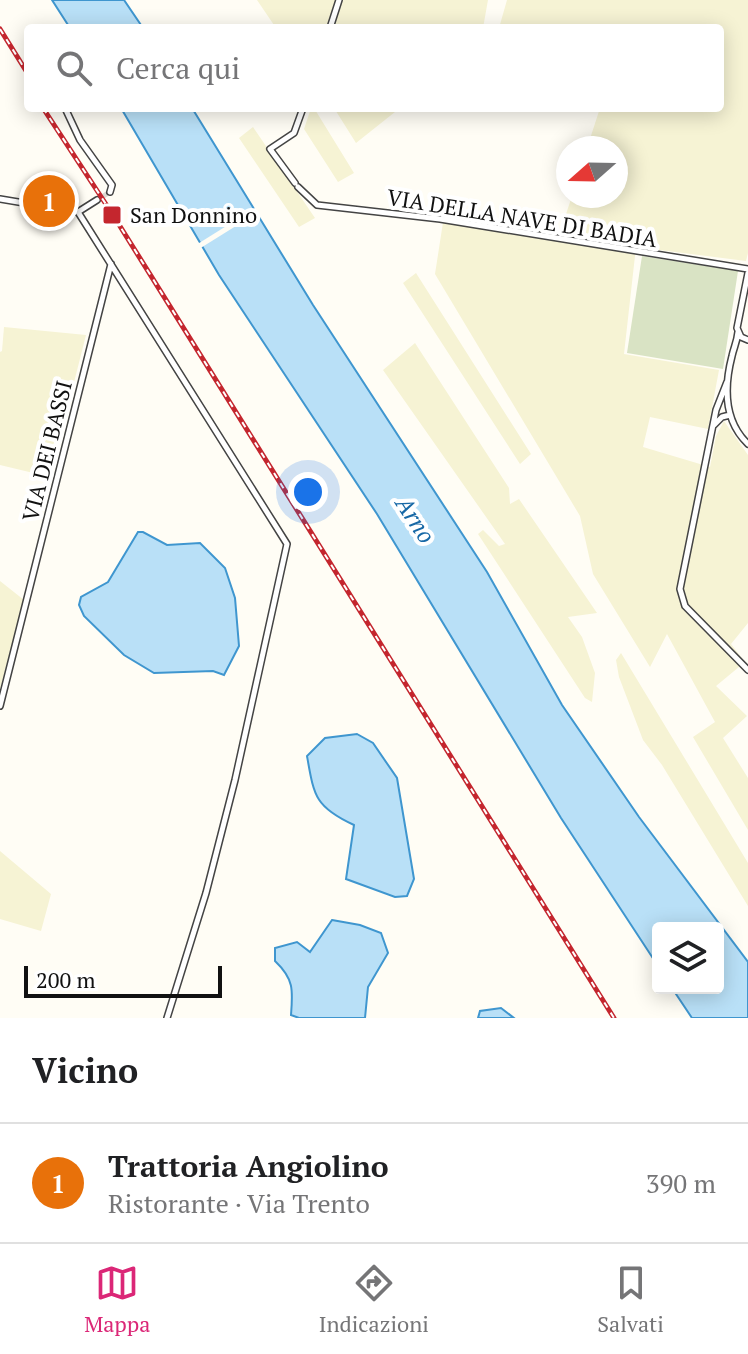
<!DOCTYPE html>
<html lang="it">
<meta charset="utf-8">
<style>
:root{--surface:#fff;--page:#f2f2f2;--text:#202124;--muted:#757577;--line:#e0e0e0;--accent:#db2777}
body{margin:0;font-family:"PT Serif",serif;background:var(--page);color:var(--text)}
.controls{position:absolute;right:24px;bottom:24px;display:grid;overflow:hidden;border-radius:8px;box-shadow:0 4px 20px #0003}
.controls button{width:72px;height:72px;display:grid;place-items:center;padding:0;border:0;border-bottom:2px solid var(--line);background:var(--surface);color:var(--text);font:40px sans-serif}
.compass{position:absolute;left:556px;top:136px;width:72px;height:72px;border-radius:50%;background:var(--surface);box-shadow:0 4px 20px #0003;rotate:250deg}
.scale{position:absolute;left:24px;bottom:20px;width:198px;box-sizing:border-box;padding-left:8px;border:4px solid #111;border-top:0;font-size:22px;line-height:28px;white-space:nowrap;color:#111;-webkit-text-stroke:6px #fff;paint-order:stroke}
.you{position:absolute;left:308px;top:492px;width:28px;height:28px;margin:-20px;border:6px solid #fff;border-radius:50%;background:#1a73e8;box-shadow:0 0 0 12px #1a73e833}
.badge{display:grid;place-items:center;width:52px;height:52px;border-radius:50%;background:var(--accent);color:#fff;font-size:26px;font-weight:700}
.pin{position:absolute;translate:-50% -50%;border:4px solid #fff;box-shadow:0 2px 8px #0006}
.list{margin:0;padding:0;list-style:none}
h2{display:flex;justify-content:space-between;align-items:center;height:104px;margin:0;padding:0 32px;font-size:34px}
h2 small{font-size:26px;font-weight:400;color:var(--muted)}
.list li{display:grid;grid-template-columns:52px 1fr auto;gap:24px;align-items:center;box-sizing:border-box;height:120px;padding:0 32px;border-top:2px solid var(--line)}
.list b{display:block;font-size:30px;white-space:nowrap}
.list p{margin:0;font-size:26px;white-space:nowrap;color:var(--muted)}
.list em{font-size:26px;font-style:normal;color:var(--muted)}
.icon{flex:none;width:44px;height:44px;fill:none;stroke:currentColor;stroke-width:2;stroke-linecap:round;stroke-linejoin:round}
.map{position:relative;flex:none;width:748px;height:1018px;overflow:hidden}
.search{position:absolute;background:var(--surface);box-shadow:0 4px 20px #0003;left:24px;right:24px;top:24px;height:88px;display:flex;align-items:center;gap:20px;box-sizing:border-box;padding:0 28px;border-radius:8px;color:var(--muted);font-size:30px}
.sheet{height:224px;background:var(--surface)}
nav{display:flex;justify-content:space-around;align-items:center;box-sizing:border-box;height:112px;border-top:2px solid var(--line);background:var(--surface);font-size:22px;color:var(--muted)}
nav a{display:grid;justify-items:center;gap:4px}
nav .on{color:var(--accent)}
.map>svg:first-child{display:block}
.farmland{fill:#f6f3d4}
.cemetery{fill:#d9e3c4}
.water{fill:#b9e0f7;stroke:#3f96cf;stroke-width:2}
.pier{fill:#fffdf5}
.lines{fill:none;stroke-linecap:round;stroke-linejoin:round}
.street-tunnel{stroke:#dbdad3;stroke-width:5;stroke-dasharray:5 2.5;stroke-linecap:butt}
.street-casing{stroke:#444;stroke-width:8}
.street{stroke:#fff;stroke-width:5}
.rail-casing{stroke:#c4262e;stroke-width:5}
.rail{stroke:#fff;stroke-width:2;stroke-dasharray:6;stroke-linecap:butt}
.poi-dot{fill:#c4262e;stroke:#fff;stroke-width:3}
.labels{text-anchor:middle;stroke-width:8;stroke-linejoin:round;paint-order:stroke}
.poi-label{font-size:22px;fill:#111;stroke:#fff;text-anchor:start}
.street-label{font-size:22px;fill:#111;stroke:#fff}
.water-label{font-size:24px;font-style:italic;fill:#1768a6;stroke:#fff}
</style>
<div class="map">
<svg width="748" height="1018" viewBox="0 0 748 1018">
<rect width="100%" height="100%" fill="#fffdf5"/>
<path class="farmland" d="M 257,0 L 488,0 L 483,28 L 276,28 Z
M 507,0 L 748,0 L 748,253 L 746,261 L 636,247 L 624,354 L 719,370 L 708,429 L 650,417 L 643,447 L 710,467 L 716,436 L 724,421 L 748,455 L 748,623 L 731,644 L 745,662 L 716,686 L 747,716 L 723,738 L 748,778 L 748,830 L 693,737 L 715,722 L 667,634 L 650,667 L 593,574 L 580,516 L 435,274 L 444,216 L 560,232 L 572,196 L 616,196 L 616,148 L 587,148 L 600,108 L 720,108 L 720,28 L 499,28 Z
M 311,108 L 314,108 L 354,173 L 338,182 L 304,129 Z
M 334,108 L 400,108 L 356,143 Z
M 253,127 L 315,218 L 299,227 L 239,138 Z
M 416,273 L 531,454 L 520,464 L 403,283 Z
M 4,327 L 86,335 L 50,477 L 0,465 L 0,352 L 2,351 Z
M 415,343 L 509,488 L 510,504 L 519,499 L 597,613 L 568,617 L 582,637 L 595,673 L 592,702 L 585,698 L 478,534 L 483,530 L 499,546 L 505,544 L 383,370 Z
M 0,581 L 24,600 L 0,689 Z
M 621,653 L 748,863 L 748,906 L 662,765 L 643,740 L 619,677 L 616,660 Z
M 0,851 L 51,894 L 41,931 L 0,919 Z"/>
<path class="cemetery" d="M 642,256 L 738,271 L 723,369 L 627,353 Z"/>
<path class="water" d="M 52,0 L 124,0 L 143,28 L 70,28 Z
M 121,108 L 192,108 L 313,305 L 487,572 L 562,705 L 639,817 L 748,962 L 748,1018 L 692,1018 L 672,988 L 718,988 L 718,928 L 658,928 L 658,966 L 561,818 L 377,514 L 219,275 Z
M 138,532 L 143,532 L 167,545 L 200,543 L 225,568 L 235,598 L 239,646 L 224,675 L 213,671 L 154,673 L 124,655 L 84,616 L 79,605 L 81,597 L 108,582 Z
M 357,734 L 373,743 L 397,778 L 414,879 L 407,896 L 395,897 L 346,879 L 354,825 C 315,807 314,796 307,756 L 325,738 Z
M 332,920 L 360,925 L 381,933 L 388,953 L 368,987 L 365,1018 L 299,1018 L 291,1015 C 293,990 294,979 275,961 L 275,948 L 297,942 L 310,952 Z
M 501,1008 L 514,1018 L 478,1018 L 480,1011 Z"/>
<path class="pier" d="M 257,207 L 260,211 L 199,249 L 196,245 Z"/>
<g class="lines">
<path class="street-tunnel" d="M 97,200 L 110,192"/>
<g class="street-casing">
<path id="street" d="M 330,28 L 339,0
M 65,108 L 80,140 L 112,185 L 110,192
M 295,183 L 270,149 L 294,133 L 303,108
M 298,187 L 317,205 L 440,219 L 748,269
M 0,199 L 78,212
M 78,212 L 287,544 L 235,780 L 206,893 L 167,1018
M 78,212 L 97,200
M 748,273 L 737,328 L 741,337 L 748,340
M 738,332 C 737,342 734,347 732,356 C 724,387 724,421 748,444
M 727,382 L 716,410 L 680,589 L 685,606 L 748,670
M 714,425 L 722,417 L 730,415
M 0,706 L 111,264"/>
</g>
<use href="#street" class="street"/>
<g class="rail-casing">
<path id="rail" d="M 0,29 L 28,74
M 43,108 L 113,215 L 614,1018"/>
</g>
<use href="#rail" class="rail"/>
</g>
<rect class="poi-dot" x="102" y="205" width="20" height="20" rx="4"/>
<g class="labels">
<g class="poi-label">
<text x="130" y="223">San Donnino</text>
</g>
<g class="street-label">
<text transform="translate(522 218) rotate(9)" y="8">VIA DELLA NAVE DI BADIA</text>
<text transform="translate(47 451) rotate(-76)" y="8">VIA DEI BASSI</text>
</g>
<g class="water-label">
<text transform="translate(415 520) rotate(57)" y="8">Arno</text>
</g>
</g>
</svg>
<div class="controls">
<button><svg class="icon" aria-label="layers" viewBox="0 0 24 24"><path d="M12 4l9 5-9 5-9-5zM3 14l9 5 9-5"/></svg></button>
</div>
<svg class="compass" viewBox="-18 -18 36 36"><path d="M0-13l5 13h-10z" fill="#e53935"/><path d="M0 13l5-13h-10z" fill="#757577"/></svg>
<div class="scale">200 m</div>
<div class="you"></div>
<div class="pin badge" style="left:49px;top:201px;background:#e8710a">1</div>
<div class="search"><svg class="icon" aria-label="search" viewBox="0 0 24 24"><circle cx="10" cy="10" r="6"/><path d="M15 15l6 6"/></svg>Cerca qui</div>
</div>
<section class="sheet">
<h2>Vicino<small></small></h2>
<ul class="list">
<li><span class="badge" style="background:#e8710a">1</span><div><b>Trattoria Angiolino</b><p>Ristorante · Via Trento</p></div><em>390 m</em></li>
</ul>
</section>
<nav>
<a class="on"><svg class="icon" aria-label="map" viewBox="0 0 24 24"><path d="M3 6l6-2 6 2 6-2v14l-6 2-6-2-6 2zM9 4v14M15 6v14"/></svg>Mappa</a>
<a><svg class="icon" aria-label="directions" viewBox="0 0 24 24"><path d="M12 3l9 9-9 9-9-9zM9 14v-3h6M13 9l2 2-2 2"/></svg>Indicazioni</a>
<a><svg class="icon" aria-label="saved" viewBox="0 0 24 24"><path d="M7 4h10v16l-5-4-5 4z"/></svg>Salvati</a>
</nav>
